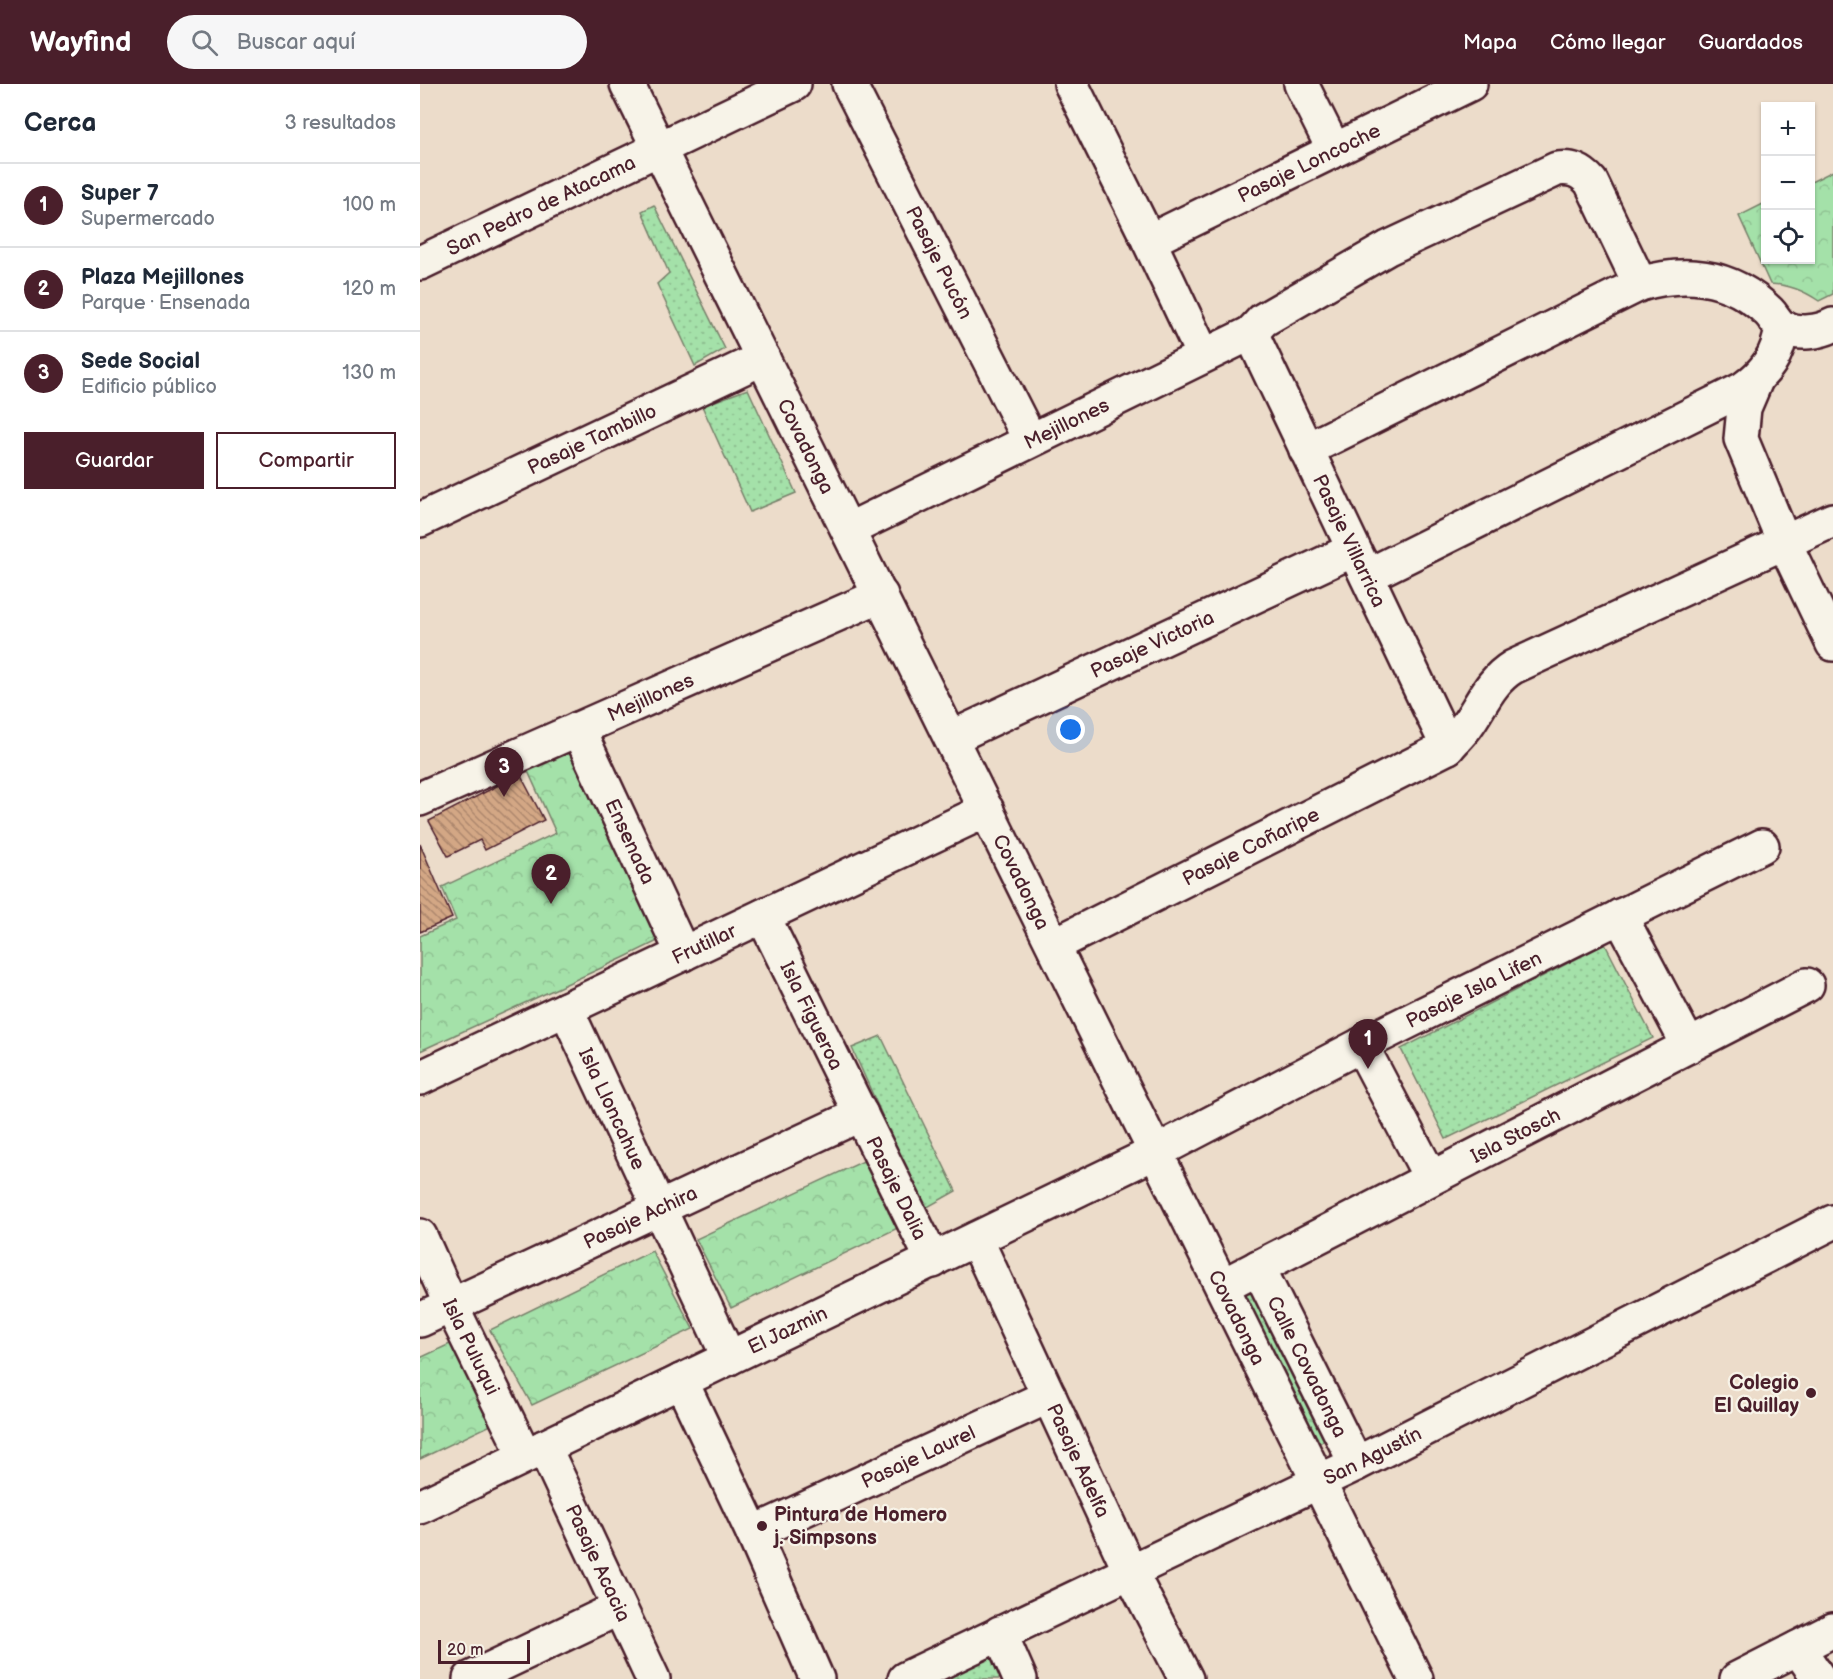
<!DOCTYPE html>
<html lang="es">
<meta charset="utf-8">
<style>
:root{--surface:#fff;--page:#f6f6f7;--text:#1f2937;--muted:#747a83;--line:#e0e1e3;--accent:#4a1f2b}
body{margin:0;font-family:"Balsamiq Sans",sans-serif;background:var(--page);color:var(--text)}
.controls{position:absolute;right:18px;top:18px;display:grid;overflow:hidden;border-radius:0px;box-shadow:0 2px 4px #0004}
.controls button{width:54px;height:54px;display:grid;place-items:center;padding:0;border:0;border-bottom:2px solid var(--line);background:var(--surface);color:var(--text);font:30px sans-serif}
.scale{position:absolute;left:18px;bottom:15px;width:92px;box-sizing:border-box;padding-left:6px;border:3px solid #4a1f2b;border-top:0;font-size:16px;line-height:21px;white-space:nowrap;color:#4a1f2b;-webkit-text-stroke:4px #f7f3e8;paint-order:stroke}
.you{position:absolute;left:651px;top:646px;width:21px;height:21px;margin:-15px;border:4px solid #fff;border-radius:50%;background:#1a73e8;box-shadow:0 0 0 9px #1a73e833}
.badge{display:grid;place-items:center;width:39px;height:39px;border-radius:50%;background:var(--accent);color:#fff;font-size:20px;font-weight:700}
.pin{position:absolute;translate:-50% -50px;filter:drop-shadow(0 2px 3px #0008)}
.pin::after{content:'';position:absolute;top:32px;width:21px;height:18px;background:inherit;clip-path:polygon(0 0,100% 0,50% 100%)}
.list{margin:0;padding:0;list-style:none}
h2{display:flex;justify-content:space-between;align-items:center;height:78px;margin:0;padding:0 24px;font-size:26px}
h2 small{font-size:20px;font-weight:400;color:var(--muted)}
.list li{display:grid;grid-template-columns:39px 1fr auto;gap:18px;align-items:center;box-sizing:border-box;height:84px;padding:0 24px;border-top:2px solid var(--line)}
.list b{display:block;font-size:22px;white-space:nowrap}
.list p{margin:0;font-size:20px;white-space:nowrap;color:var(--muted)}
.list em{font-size:20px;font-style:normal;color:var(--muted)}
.actions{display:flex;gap:12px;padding:18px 24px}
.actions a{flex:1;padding:14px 0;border:2px solid var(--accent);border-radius:0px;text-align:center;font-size:21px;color:var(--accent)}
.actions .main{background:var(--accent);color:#fff}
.icon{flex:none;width:33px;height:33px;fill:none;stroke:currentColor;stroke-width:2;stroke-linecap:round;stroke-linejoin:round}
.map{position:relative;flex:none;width:1413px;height:1595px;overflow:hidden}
header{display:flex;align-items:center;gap:36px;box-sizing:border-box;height:84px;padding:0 30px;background:var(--accent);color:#fff}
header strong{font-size:28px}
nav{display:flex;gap:33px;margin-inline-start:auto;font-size:21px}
.search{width:420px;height:54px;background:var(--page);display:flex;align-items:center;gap:15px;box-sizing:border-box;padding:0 21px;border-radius:33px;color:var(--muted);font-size:22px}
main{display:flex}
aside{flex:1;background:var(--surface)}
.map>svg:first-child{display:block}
.grass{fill:url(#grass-dots);stroke:#77806a;stroke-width:1.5}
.park{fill:url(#park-crowns);stroke:#77806a;stroke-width:1.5}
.building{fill:url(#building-back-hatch);stroke:#4a1f2b;stroke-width:1.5}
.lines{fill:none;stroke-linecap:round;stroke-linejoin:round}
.minor-casing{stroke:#4a1f2b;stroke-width:38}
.minor{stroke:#f7f3e8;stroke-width:33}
.poi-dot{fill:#4a1f2b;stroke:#f7f3e8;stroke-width:2}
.labels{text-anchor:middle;stroke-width:4.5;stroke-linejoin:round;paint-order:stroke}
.street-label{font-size:20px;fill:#4a1f2b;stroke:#f7f3e8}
.poi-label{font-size:20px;font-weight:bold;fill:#4a1f2b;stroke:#f7f3e8;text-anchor:end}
</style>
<header>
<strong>Wayfind</strong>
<div class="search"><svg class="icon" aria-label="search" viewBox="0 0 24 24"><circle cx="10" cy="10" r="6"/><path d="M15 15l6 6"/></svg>Buscar aquí</div>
<nav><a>Mapa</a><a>Cómo llegar</a><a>Guardados</a></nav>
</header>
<main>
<aside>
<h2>Cerca<small>3 resultados</small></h2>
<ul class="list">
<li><span class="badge">1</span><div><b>Super 7</b><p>Supermercado</p></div><em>100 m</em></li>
<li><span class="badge">2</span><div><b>Plaza Mejillones</b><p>Parque · Ensenada</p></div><em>120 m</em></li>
<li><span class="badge">3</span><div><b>Sede Social</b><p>Edificio público</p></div><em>130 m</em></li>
</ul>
<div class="actions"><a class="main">Guardar</a><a>Compartir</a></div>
</aside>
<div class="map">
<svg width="1413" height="1595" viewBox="0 0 1413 1595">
<defs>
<pattern id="grass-dots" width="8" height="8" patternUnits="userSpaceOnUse" patternTransform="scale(1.5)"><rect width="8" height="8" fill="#a4e1a9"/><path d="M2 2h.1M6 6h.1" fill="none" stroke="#8fc192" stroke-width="1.8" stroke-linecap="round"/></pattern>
<pattern id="park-crowns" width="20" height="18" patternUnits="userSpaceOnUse" patternTransform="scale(1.5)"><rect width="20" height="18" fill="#a4e1a9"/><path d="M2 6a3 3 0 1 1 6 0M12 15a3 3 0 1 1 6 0" fill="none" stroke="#8fc192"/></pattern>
<pattern id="building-back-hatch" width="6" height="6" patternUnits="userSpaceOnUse" patternTransform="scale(1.5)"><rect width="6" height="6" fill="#d3a785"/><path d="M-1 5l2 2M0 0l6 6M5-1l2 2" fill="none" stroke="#ad876d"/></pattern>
</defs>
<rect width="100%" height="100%" fill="#ecdcca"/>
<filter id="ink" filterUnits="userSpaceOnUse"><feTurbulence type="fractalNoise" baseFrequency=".0167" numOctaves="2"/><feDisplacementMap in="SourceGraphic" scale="12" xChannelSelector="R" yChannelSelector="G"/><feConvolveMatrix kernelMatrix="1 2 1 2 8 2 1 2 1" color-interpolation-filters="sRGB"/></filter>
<g filter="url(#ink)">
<path class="grass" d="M 234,121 L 305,265 L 275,282 L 237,200 L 249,189 L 222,127 Z
M 328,305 L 376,409 L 330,428 L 282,322 Z
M 1185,860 L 1233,954 L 1026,1055 L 981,965 Z
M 461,952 L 536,1107 L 504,1125 L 432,964 Z
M 832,1195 L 908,1355 L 886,1364 L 812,1206 Z
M 578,1554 L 596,1595 L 493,1595 Z"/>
<path class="park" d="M 1413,87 L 1413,210 L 1399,217 C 1383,206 1369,201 1350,200 L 1319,132 L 1345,119 L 1346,176 L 1390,176 L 1391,98 Z
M 158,661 L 248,852 L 203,874 L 0,967 L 0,852 L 36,836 L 22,803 L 136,749 L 107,685 Z
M 450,1074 L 482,1142 L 311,1224 L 276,1155 Z
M 232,1167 L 273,1245 L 112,1321 L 70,1246 Z
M 32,1259 L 71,1341 L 0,1375 L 0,1274 Z"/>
<path class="building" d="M 100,690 L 124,736 L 65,766 L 60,756 L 28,772 L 9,737 Z
M 0,760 L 32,834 L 0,848 Z"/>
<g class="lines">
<g class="minor-casing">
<g id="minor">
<path id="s1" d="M 207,0 L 996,1595"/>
<path id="s2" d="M 429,0 L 610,356"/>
<path d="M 651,0 L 729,157 L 783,271"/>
<path d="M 881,0 L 914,66"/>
<path id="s3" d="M 729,157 L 1050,0"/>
<path id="s4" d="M 0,179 L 374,0"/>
<path id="s5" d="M 831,249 L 1028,663"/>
<path d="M 1336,296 L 1324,324 L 1321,355 L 1364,458 L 1413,560"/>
<path d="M 886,366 L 1220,200 C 1260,188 1300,190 1335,216 C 1339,219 1344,223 1349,228 C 1354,233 1358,242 1364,244 C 1379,251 1399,248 1413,241"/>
<path id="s6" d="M 0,436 L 343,274"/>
<path id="s7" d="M 428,446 L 831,249 L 843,236 L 968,164 L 1137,85 C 1152,83 1161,87 1171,98 L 1220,200"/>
<path d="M 947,492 L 1323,305 C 1346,289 1358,271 1362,244"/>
<path id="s8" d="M 158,645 L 263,870"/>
<path id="s9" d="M 531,654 L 933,466"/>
<path id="s10" d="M 0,715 L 461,511"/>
<path id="s11" d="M 343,832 L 513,1177"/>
<path d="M 1200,832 L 1269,962"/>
<path id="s12" d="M 634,861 L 1028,663 C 1034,656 1041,649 1047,641 C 1062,620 1070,597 1093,583 L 1413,436"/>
<path id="s13" d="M 146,925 L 309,1274"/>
<path d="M 941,961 L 1011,1094"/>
<path id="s14" d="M 0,994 L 567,726"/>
<path id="s15" d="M 0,1152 L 31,1221 L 105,1372"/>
<path id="s16" d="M 556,1155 L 710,1487 L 766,1595"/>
<path id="s17" d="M 838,1183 L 936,1380"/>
<path id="s18" d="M 802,1202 L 1387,901"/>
<path id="s19" d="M 0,1236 L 441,1030"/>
<path d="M 261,1297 L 333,1449 L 397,1595"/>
<path id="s20" d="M 124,1363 L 233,1595"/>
<path id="s21" d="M 0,1423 L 736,1068 L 941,961 L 1342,762"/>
<path id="s22" d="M 333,1449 L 629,1312"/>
<path d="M 580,1549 L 600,1595"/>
<path d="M 1378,1564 L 1399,1595"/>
<path d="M 50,1595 L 199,1524"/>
<path id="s23" d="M 485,1595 L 936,1380 L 1413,1138"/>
<path d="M 1317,1595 L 1413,1546"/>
</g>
</g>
<use href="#minor" class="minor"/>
</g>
</g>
<g class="poi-dot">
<circle cx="1391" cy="1309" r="6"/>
<circle cx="342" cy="1442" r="6"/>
</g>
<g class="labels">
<g class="street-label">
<text dy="7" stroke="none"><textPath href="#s3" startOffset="178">Pasaje Loncoche</textPath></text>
<text dy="7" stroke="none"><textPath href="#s4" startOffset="134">San Pedro de Atacama</textPath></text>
<text dy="7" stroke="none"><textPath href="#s2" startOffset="200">Pasaje Pucón</textPath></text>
<text dy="7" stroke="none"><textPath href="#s7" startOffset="243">Mejillones</textPath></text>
<text dy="7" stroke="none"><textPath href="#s6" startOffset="190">Pasaje Tambillo</textPath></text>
<text dy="7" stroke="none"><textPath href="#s1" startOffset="404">Covadonga</textPath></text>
<text dy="7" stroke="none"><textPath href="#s5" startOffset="230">Pasaje Villarrica</textPath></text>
<text dy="7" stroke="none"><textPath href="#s9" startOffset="222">Pasaje Victoria</textPath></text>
<text dy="7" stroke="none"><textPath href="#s10" startOffset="252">Mejillones</textPath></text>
<text dy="7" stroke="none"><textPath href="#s8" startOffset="124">Ensenada</textPath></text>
<text dy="7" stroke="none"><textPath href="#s12" startOffset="220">Pasaje Coñaripe</textPath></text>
<text dy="7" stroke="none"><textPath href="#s1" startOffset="890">Covadonga</textPath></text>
<text dy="7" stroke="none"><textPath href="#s14" startOffset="314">Frutillar</textPath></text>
<text dy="7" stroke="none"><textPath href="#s21" startOffset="1174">Pasaje Isla Lifen</textPath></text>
<text dy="7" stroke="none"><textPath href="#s11" startOffset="111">Isla Figueroa</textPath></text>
<text dy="7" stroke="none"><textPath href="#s13" startOffset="110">Isla Lloncahue</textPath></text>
<text dy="7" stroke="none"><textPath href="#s18" startOffset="330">Isla Stosch</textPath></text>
<text dy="7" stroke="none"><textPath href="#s11" startOffset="303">Pasaje Dalia</textPath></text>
<text dy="7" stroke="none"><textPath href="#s19" startOffset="243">Pasaje Achira</textPath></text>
<text dy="7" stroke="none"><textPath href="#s1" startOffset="1376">Covadonga</textPath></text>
<text dy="7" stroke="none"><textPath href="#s21" startOffset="408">El Jazmin</textPath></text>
<text dy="7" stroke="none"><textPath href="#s15" startOffset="122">Isla Puluqui</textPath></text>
<text dy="7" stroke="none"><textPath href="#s17" startOffset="111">Calle Covadonga</textPath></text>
<text dy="7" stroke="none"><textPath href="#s23" startOffset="518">San Agustín</textPath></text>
<text dy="7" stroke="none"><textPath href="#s22" startOffset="182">Pasaje Laurel</textPath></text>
<text dy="7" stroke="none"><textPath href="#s16" startOffset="244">Pasaje Adelfa</textPath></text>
<text dy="7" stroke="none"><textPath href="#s20" startOffset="128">Pasaje Acacia</textPath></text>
</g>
<g class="poi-label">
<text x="1379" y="1305">Colegio<tspan x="1379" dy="23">El Quillay</tspan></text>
<text x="354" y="1437" text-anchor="start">Pintura de Homero<tspan x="354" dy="23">j. Simpsons</tspan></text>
</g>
</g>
</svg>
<div class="controls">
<button>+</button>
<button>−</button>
<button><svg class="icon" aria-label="locate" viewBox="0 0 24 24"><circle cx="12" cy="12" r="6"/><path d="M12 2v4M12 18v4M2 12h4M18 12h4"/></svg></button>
</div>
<div class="scale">20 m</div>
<div class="you"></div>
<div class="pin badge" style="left:948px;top:985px">1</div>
<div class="pin badge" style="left:131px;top:820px">2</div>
<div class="pin badge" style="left:84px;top:713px">3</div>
</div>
</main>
